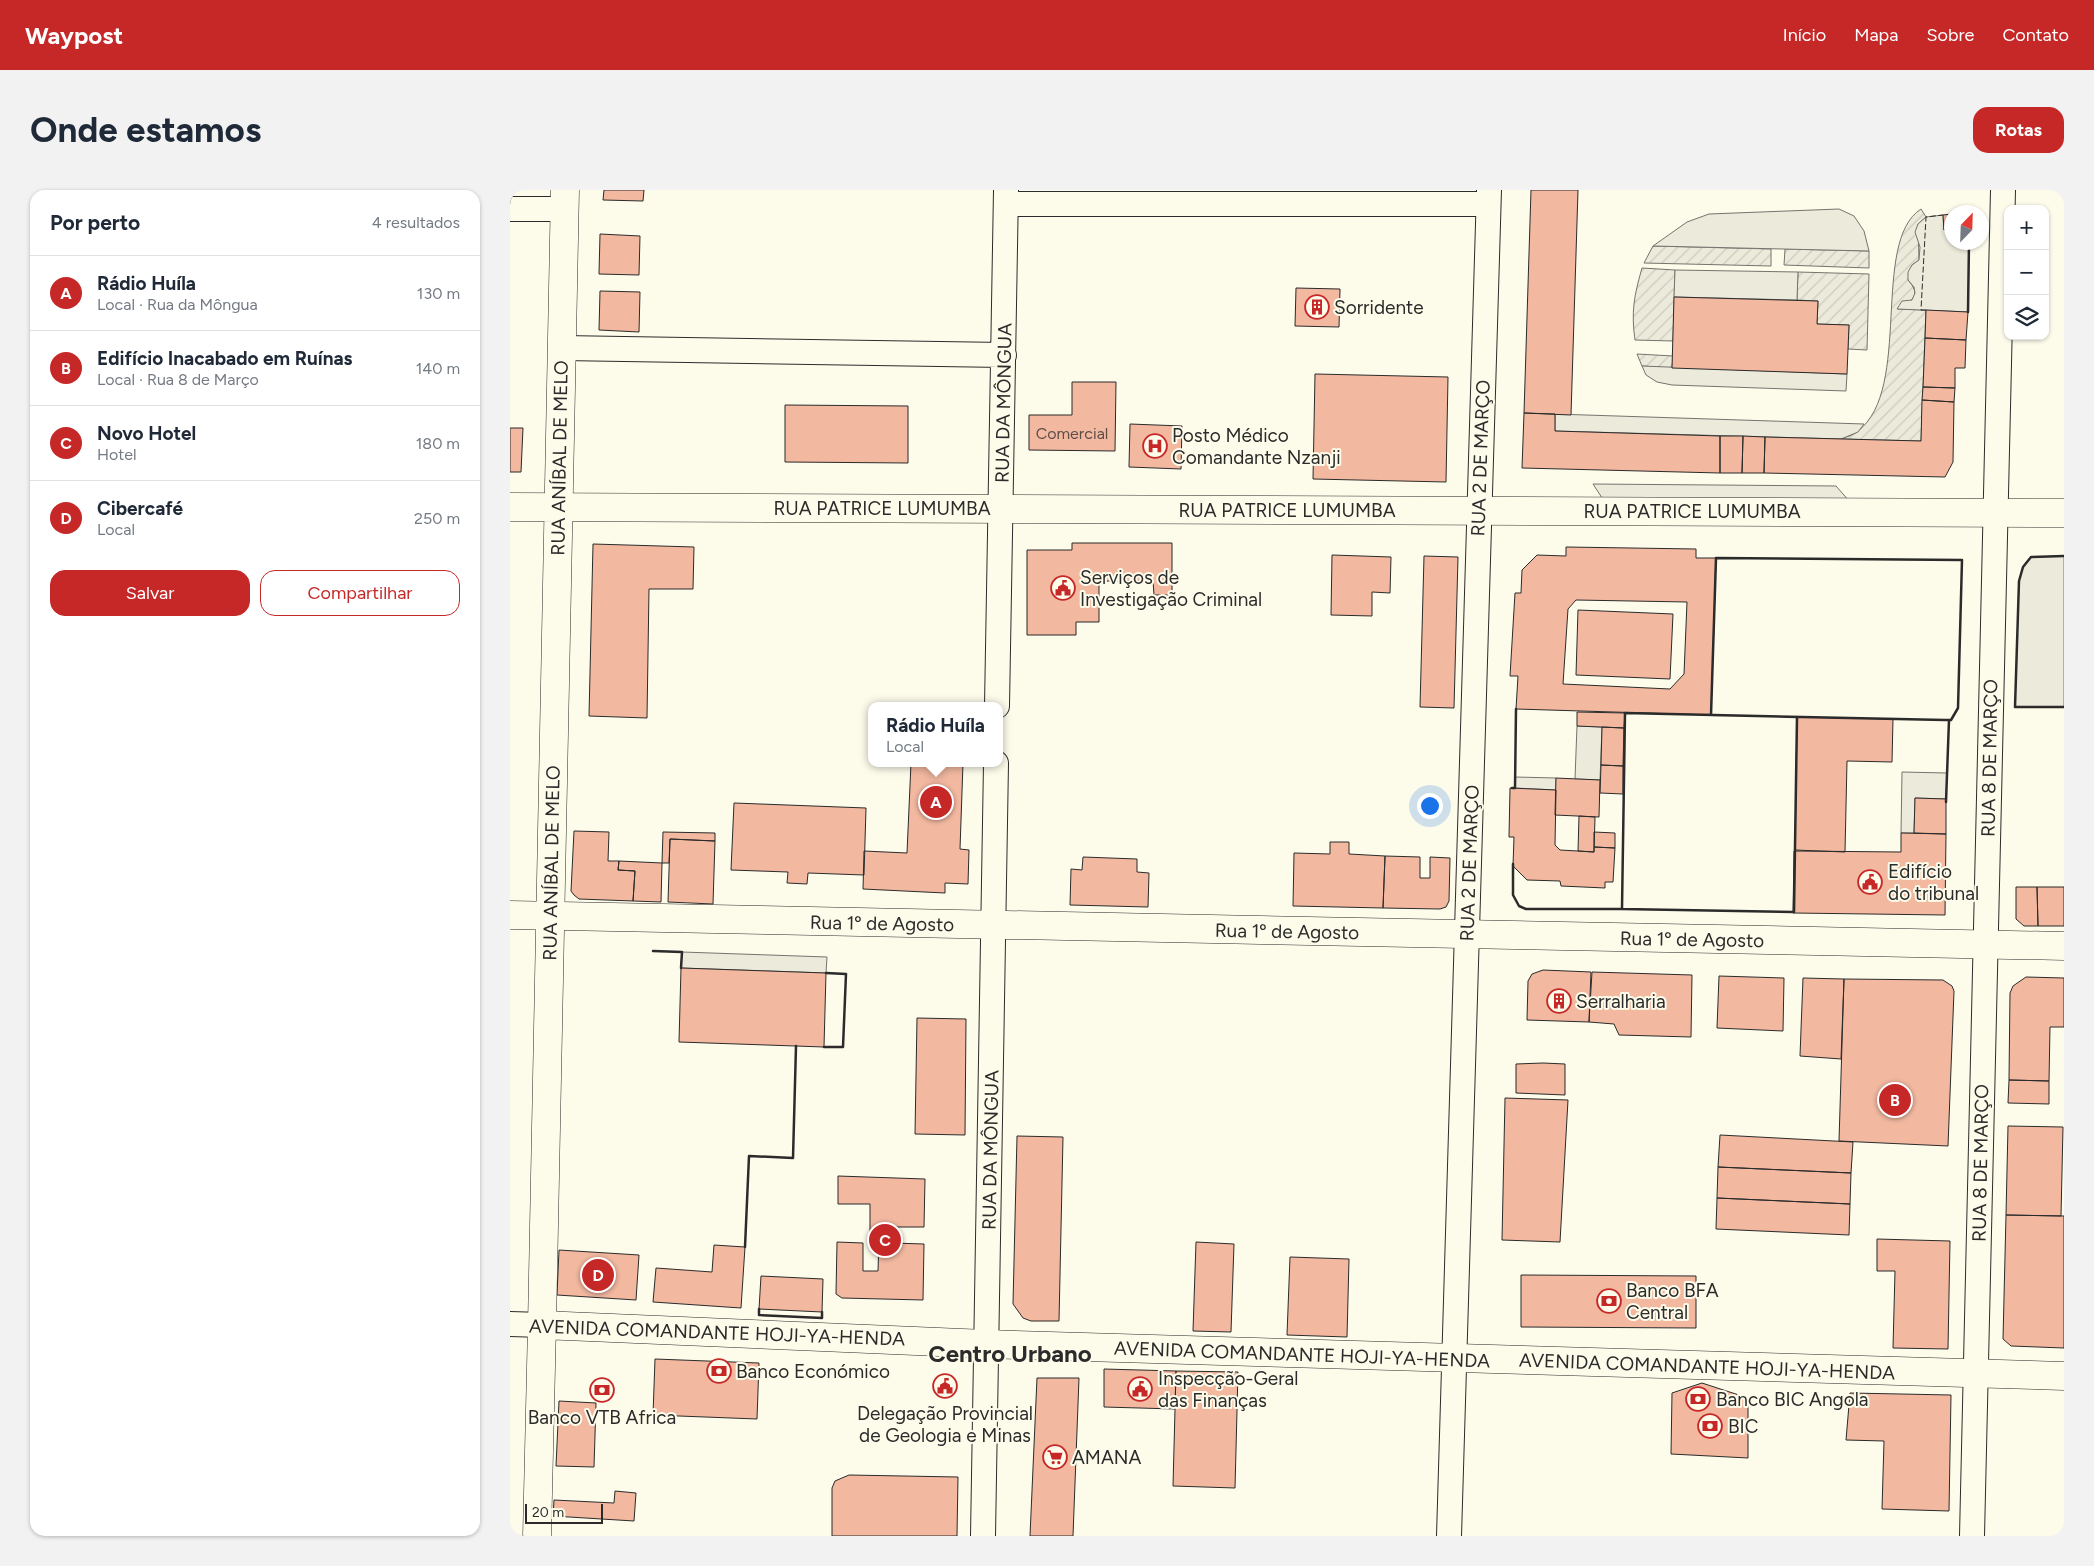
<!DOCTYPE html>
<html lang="pt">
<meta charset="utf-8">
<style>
:root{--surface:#fff;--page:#f2f2f3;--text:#1f2937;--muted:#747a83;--line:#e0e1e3;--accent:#c62828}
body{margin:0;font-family:Figtree,sans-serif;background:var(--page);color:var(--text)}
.controls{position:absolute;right:15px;top:15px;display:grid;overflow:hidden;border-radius:10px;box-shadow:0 1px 4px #0004}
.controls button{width:45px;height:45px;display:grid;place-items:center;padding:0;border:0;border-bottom:1px solid var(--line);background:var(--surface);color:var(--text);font:25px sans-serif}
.compass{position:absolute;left:1434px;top:15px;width:45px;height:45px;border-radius:50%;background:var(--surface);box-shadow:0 1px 4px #0004;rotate:23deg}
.scale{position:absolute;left:15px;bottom:12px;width:78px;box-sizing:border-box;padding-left:5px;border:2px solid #2b2b2b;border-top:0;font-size:14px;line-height:18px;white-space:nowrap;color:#2b2b2b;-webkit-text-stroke:4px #fdfbea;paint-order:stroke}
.you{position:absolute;left:919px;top:615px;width:18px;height:18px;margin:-12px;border:4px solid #fff;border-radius:50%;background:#1a73e8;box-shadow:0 0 0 8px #1a73e833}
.badge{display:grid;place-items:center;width:32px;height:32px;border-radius:50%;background:var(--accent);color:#fff;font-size:16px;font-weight:700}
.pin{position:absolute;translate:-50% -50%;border:2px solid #fff;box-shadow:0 1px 5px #0006}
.popup{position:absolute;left:358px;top:512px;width:135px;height:65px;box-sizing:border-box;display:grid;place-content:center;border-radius:10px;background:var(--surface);filter:drop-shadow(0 1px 4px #0005);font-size:16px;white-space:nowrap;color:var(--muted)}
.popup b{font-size:19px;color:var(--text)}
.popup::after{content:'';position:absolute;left:50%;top:100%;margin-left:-10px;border:10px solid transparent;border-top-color:var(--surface)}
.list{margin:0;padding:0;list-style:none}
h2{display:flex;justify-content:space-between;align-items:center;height:65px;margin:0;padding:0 20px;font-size:21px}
h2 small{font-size:16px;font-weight:400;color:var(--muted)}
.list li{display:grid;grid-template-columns:32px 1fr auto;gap:15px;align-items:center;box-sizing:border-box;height:75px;padding:0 20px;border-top:1px solid var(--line)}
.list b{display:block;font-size:19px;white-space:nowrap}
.list p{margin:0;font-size:16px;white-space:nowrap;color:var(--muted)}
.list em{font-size:16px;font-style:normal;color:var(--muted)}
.actions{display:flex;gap:10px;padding:15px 20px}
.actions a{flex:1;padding:11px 0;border:1px solid var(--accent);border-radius:15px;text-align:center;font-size:18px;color:var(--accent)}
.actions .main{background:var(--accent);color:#fff}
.icon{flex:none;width:28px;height:28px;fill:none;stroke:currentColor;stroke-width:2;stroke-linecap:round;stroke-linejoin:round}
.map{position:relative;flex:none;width:1554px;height:1346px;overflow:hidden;border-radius:15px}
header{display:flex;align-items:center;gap:30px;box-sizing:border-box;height:70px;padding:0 25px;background:var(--accent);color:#fff}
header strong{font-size:24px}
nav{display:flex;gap:28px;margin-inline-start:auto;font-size:18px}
.intro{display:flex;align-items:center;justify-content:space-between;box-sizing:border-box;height:120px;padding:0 30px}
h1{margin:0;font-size:35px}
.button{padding:12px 22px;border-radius:15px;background:var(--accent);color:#fff;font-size:18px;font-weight:700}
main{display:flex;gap:30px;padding:0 30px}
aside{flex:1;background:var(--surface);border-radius:15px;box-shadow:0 1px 4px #0004}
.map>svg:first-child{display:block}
.garden{fill:url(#garden-furrows);stroke:#74746e}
.parking{fill:#eceadb;stroke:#74746e}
.building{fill:#f2b8a0;stroke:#2b2b2b;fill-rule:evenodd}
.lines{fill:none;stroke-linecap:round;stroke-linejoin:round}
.street-casing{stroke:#2b2b2b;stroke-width:26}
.secondary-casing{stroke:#2b2b2b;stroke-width:29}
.primary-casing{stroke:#2b2b2b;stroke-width:29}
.street{stroke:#fdfbea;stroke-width:24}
.secondary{stroke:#fdfbea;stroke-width:28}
.primary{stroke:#fdfbea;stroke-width:28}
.fence{stroke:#2b2b2b;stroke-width:1;stroke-dasharray:6 2.5;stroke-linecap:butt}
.wall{stroke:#2b2b2b;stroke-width:2.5}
.labels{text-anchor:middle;stroke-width:4;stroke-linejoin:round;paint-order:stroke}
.number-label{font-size:16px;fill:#5d4e48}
.poi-label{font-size:19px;fill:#2b2b2b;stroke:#fdfbea;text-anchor:start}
.street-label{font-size:19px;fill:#2b2b2b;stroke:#fdfbea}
.district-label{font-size:24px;font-weight:bold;fill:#2b2b2b;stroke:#fdfbea}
</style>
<header>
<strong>Waypost</strong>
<nav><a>Início</a><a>Mapa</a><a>Sobre</a><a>Contato</a></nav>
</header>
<div class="intro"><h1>Onde estamos</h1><a class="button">Rotas</a></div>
<main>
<aside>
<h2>Por perto<small>4 resultados</small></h2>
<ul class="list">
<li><span class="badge">A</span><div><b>Rádio Huíla</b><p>Local · Rua da Môngua</p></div><em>130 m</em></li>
<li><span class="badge">B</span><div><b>Edifício Inacabado em Ruínas</b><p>Local · Rua 8 de Março</p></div><em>140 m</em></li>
<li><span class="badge">C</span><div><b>Novo Hotel</b><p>Hotel</p></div><em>180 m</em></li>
<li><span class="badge">D</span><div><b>Cibercafé</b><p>Local</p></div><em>250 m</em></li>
</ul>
<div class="actions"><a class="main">Salvar</a><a>Compartilhar</a></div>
</aside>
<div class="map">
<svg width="1554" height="1346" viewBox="0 0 1554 1346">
<defs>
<pattern id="garden-furrows" width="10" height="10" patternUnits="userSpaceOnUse" patternTransform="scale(1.25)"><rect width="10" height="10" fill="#ecebdb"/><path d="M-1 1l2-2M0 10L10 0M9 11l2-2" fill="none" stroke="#cbcabc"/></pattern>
</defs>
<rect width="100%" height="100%" fill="#fdfbea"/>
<path class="garden" d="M 1411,19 L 1416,27 L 1408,34 L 1409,70 L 1402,75 L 1398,90 C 1412,106 1402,110 1388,119 L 1416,120 L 1411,251 L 1331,249 C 1336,247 1344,245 1348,241 C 1403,199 1360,52 1411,19 Z
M 1143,56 L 1261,59 L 1261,76 L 1134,73 Z
M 1275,59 L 1359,61 L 1359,78 L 1274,75 Z
M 1132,78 L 1165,80 L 1163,151 L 1125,150 C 1121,122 1124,106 1132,78 Z
M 1288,82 L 1359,84 L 1357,160 L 1338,159 L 1339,135 L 1307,134 L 1308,111 L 1287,110 Z
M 1127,164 L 1163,166 L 1162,178 L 1132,176 Z"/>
<path class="parking" d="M 1329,19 L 1344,26 L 1354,41 L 1359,61 L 1143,56 L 1177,32 L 1199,24 Z
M 1433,25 L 1434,40 L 1441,39 L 1442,52 L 1459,53 L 1458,122 L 1387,119 L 1392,111 L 1402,110 L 1405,103 L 1404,97 L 1398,90 L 1398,82 L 1402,75 L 1409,70 L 1410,57 L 1405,42 L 1408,34 L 1416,27 Z
M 1165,80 L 1288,82 L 1287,110 L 1164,107 Z
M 1132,176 L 1337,184 L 1336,201 L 1162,195 L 1147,192 L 1136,185 Z
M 1045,224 L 1354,234 L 1348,242 L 1331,249 L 1045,241 Z
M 1083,294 L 1326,296 L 1341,313 L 1094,311 Z
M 1554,366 L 1554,517 L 1505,517 L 1509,391 L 1513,377 L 1521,367 Z
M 1067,536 L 1092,537 L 1090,590 L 1065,589 Z
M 1392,582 L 1437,583 L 1436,609 L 1405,608 L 1404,643 L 1391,643 Z
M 1005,587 L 1046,588 L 1046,600 L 1005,598 Z
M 172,762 L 317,767 L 316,783 L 171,778 Z"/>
<path class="building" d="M 94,0 L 134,0 L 133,11 L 93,10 Z
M 1021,0 L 1068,0 L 1061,225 L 1014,223 Z
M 1442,24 L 1442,39 L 1434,40 L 1433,25 Z
M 90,44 L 130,46 L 129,85 L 89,84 Z
M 786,98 L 830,99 L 829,137 L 785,136 Z
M 90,101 L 130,102 L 129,142 L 89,140 Z
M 1164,107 L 1308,111 L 1307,134 L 1339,135 L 1337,184 L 1162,178 Z
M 1416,120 L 1458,122 L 1456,150 L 1415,148 Z
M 1415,148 L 1456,150 L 1455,178 L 1445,178 L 1445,198 L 1413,197 Z
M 805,184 L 938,187 L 936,292 L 803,289 Z
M 562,192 L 606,192 L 605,261 L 519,260 L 519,225 L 562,225 Z
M 1413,197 L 1445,198 L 1444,212 L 1412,210 Z
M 1412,210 L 1444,212 L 1443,272 L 1435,287 L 1254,283 L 1255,247 L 1411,251 Z
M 275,215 L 398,216 L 398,273 L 275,272 Z
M 1014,223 L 1045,224 L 1045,241 L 1210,246 L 1210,283 L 1012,278 Z
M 620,234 L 672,236 L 671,279 L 619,277 Z
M 0,238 L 13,238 L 11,282 L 0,282 Z
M 1210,246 L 1233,246 L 1232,283 L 1210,283 Z
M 1233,246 L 1255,247 L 1254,283 L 1232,283 Z
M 562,353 L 662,353 L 662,405 L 644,405 L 643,391 L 589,391 L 589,432 L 566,432 L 566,445 L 517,445 L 517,360 L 562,360 Z
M 83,354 L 184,357 L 183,399 L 139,399 L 137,528 L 79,526 Z
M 1056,357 L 1186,359 L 1186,368 L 1206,368 L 1201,525 L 1006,519 L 1008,486 L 1000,486 L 1005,403 L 1011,403 L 1012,380 L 1027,365 L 1056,366 ZM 1066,410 L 1177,412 L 1174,484 L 1160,499 L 1053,494 L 1058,419 Z
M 822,365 L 881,367 L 880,403 L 862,402 L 862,426 L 821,425 Z
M 914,366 L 948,367 L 944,518 L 910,517 Z
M 1068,420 L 1163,424 L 1160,489 L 1066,485 Z
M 1067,522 L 1115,523 L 1114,538 L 1067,536 Z
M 1287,527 L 1383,529 L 1382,572 L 1337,571 L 1335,662 L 1285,660 Z
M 1092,537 L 1114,538 L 1113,576 L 1091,575 Z
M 401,573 L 453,573 L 450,659 L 459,660 L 458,694 L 435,693 L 435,703 L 353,699 L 354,661 L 397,663 Z
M 1091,575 L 1113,576 L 1113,604 L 1090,603 Z
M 1046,588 L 1090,590 L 1089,627 L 1045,625 Z
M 1000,598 L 1046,600 L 1045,655 L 1050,660 L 1068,661 L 1084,662 L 1084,657 L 1105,658 L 1103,692 L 1095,692 L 1095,698 L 1051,696 L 1050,691 L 1017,690 L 1003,676 L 1004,647 L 999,647 Z
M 1405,608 L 1436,609 L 1436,644 L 1404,643 Z
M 224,613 L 356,618 L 354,685 L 298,683 L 297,694 L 277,693 L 278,682 L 221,680 Z
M 1069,626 L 1085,627 L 1084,662 L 1068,661 Z
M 64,641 L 99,642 L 98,671 L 109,671 L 108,680 L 125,681 L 123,711 L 69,709 L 64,705 L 61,701 Z
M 153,642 L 205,643 L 205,651 L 160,649 L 159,673 L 152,673 Z
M 1084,642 L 1105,643 L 1105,658 L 1084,657 Z
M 1391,643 L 1436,644 L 1435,725 L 1283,723 L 1284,661 L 1391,662 Z
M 160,649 L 205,651 L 203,714 L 158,712 Z
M 820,652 L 839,652 L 839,664 L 875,666 L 873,718 L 783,716 L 784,663 L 820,664 Z
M 875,666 L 910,667 L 910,688 L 920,688 L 920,667 L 940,668 L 939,711 L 936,717 L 930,719 L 873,718 Z
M 573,667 L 627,669 L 627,682 L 639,683 L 638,717 L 560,715 L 561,679 L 572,680 Z
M 109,671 L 152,673 L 151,712 L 123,711 L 125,681 L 108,680 Z
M 1506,697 L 1527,697 L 1528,736 L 1514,736 L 1506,729 Z
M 1527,697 L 1554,697 L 1554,736 L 1528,736 Z
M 171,778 L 316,783 L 314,857 L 169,852 Z
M 1033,780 L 1081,782 L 1079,832 L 1017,830 L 1018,791 L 1022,784 Z
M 1082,782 L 1182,785 L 1181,847 L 1109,845 L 1104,834 L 1079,832 Z
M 1209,786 L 1274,788 L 1273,841 L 1207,838 Z
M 1516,787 L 1554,788 L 1554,837 L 1540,837 L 1539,891 L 1499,890 L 1500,803 L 1503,796 Z
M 1293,788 L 1334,789 L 1331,869 L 1290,866 Z
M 1334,789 L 1433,790 L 1442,796 L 1444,801 L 1438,956 L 1329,951 Z
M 407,828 L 456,829 L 455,945 L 405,944 Z
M 1033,873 L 1055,874 L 1055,905 L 1006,903 L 1006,874 Z
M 1499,890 L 1539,891 L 1539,914 L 1498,913 Z
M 995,908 L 1058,910 L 1050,1052 L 992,1050 Z
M 1498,936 L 1553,937 L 1551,1026 L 1496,1025 Z
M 1210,945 L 1343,952 L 1341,983 L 1208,977 Z
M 507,946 L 553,947 L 549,1131 L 521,1131 L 513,1128 L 503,1114 Z
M 1208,977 L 1341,983 L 1340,1014 L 1207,1008 Z
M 328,986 L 415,989 L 414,1037 L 382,1037 L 382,1053 L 414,1054 L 413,1110 L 332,1108 L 326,1104 L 327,1052 L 353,1053 L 353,1081 L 368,1081 L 369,1048 L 360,1048 L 360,1014 L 328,1014 Z
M 1207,1008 L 1340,1014 L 1339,1045 L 1206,1039 Z
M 1496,1025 L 1554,1026 L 1554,1158 L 1501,1156 L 1493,1149 Z
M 1367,1049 L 1440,1051 L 1438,1159 L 1383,1158 L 1385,1081 L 1367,1081 Z
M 686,1052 L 724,1054 L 721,1142 L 683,1141 Z
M 204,1055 L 235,1057 L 231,1118 L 143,1112 L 146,1078 L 202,1082 Z
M 49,1060 L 129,1065 L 126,1110 L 47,1105 Z
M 780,1067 L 839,1069 L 837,1147 L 777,1145 Z
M 1011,1085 L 1186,1086 L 1186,1138 L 1011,1137 Z
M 251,1086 L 313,1089 L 312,1122 L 249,1119 Z
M 145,1169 L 249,1173 L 247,1229 L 143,1225 Z
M 594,1179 L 666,1181 L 665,1219 L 594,1217 Z
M 666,1181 L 728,1182 L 725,1298 L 663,1296 Z
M 527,1188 L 569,1188 L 563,1346 L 520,1346 Z
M 1192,1193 L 1238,1208 L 1238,1268 L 1161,1264 L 1162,1203 Z
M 1340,1203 L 1441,1205 L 1439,1321 L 1372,1319 L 1374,1251 L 1336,1250 Z
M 49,1211 L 86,1213 L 84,1277 L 46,1276 Z
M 339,1285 L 448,1287 L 447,1346 L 322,1346 L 322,1298 L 325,1291 Z
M 105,1301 L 126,1303 L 124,1331 L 43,1326 L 44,1310 L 104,1313 Z"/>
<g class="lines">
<g class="street-casing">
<path id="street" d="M 496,14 L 978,14
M 0,19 L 55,19
M 52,158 L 494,165
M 487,516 L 496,0
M 0,1134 L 32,1135
M 473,1346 L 486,573
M 939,1346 L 979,0
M 1462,1346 L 1493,0"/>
</g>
<g class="secondary-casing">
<path id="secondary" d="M 0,317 L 1554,323
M 32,1135 L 55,0"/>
</g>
<g class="primary-casing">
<path id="primary" d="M 0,725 L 1554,756
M 27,1346 L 32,1135 L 476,1154 L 1554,1186"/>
</g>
<use href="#street" class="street"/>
<use href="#secondary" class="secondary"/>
<use href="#primary" class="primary"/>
<path class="fence" d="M 1416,120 L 1411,120 L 1416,27 L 1433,25"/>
<path class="wall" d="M 1458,122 L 1459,52
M 1554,366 L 1521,367 L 1513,377 L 1509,391 L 1505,517 L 1554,517
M 1206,368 L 1452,370 L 1448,518 L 1441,530 L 1435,530 L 1201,525 Z
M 1115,523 L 1287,527 L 1284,722 L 1112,719 Z
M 1002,598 L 1005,598 L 1006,519
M 1436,612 L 1439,530
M 1003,674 L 1003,705 L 1009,716 L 1016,719 L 1112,719
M 143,761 L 172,762 L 171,778
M 314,857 L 333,857 L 336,784 L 316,783
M 235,1057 L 239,966 L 283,968 L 286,856
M 249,1119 L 249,1125 L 312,1128 L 312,1122"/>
</g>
<defs>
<g id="building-ring" transform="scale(1.25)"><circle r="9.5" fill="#fdfbea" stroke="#c62828" stroke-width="1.5"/><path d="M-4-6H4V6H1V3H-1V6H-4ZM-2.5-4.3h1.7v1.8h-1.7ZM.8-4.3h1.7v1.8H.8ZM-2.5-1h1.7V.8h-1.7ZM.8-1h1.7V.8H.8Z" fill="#c62828"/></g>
<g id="hospital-ring" transform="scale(1.25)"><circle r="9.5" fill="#fdfbea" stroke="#c62828" stroke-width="1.5"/><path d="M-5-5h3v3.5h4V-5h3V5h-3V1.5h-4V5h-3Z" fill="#c62828"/></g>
<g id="civic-ring" transform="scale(1.25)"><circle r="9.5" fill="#fdfbea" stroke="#c62828" stroke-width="1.5"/><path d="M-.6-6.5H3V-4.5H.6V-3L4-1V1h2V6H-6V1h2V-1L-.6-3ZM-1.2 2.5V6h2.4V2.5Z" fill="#c62828"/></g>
<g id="bank-ring" transform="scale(1.25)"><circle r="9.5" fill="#fdfbea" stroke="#c62828" stroke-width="1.5"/><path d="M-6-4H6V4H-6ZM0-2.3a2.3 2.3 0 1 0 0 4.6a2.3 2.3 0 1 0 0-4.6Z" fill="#c62828"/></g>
<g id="supermarket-ring" transform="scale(1.25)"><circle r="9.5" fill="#fdfbea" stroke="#c62828" stroke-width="1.5"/><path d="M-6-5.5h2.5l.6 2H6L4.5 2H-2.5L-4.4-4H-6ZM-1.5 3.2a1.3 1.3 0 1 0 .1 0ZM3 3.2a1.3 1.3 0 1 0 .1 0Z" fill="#c62828"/></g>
</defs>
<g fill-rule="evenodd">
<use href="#building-ring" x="807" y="117"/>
<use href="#hospital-ring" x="645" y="256"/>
<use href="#civic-ring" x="553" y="398"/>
<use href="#civic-ring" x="1360" y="692"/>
<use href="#building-ring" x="1049" y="811"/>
<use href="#bank-ring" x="1099" y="1111"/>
<use href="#bank-ring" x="209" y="1181"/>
<use href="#civic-ring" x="435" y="1196"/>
<use href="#civic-ring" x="630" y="1199"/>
<use href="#bank-ring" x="92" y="1200"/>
<use href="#bank-ring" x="1188" y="1209"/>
<use href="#bank-ring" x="1200" y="1236"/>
<use href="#supermarket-ring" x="545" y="1267"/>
</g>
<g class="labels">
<g class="number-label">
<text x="562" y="249">Comercial</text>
</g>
<g class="poi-label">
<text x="824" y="124">Sorridente</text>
<text x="662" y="252">Posto Médico<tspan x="662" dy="22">Comandante Nzanji</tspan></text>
<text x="570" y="394">Serviços de<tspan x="570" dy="22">Investigação Criminal</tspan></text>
<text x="1378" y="688">Edifício<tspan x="1378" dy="22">do tribunal</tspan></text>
<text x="1066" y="818">Serralharia</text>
<text x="1116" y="1107">Banco BFA<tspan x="1116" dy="22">Central</tspan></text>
<text x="226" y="1188">Banco Económico</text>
<text x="648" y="1195">Inspecção-Geral<tspan x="648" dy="22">das Finanças</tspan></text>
<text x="1206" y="1216">Banco BIC Angola</text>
<text x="435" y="1230" text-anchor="middle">Delegação Provincial<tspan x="435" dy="22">de Geologia e Minas</tspan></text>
<text x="92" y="1234" text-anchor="middle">Banco VTB Africa</text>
<text x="1218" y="1243">BIC</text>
<text x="562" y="1274">AMANA</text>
</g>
<g class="street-label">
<text transform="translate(493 213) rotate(-89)" y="7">RUA DA MÔNGUA</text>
<text transform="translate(49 268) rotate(-89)" y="7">RUA ANÍBAL DE MELO</text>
<text transform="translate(970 268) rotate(-88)" y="7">RUA 2 DE MARÇO</text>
<text x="372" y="325">RUA PATRICE LUMUMBA</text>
<text x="777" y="327">RUA PATRICE LUMUMBA</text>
<text x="1182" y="328">RUA PATRICE LUMUMBA</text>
<text transform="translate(1479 568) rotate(-89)" y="7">RUA 8 DE MARÇO</text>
<text transform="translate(41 673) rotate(-89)" y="7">RUA ANÍBAL DE MELO</text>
<text transform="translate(959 673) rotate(-88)" y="7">RUA 2 DE MARÇO</text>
<text transform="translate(372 733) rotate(1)" y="7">Rua 1º de Agosto</text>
<text transform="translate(777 741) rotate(1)" y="7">Rua 1º de Agosto</text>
<text transform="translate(1182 749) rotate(1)" y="7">Rua 1º de Agosto</text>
<text transform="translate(480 960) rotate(-89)" y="7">RUA DA MÔNGUA</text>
<text transform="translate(1470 973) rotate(-89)" y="7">RUA 8 DE MARÇO</text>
<text transform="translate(207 1142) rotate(2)" y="7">AVENIDA COMANDANTE HOJI-YA-HENDA</text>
<text transform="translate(792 1164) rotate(2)" y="7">AVENIDA COMANDANTE HOJI-YA-HENDA</text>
<text transform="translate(1197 1176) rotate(2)" y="7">AVENIDA COMANDANTE HOJI-YA-HENDA</text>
</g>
<g class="district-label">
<text x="500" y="1172">Centro Urbano</text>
</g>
</g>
</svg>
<div class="controls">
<button>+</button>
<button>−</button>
<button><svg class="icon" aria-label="layers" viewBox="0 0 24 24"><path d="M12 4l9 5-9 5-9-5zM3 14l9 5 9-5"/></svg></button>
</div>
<svg class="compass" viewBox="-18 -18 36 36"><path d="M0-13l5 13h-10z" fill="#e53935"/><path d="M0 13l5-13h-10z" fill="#747a83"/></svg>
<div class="scale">20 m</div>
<div class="you"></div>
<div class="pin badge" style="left:426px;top:612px">A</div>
<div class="popup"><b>Rádio Huíla</b>Local</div>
<div class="pin badge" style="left:1385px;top:910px">B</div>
<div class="pin badge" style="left:375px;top:1050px">C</div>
<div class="pin badge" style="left:88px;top:1085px">D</div>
</div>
</main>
